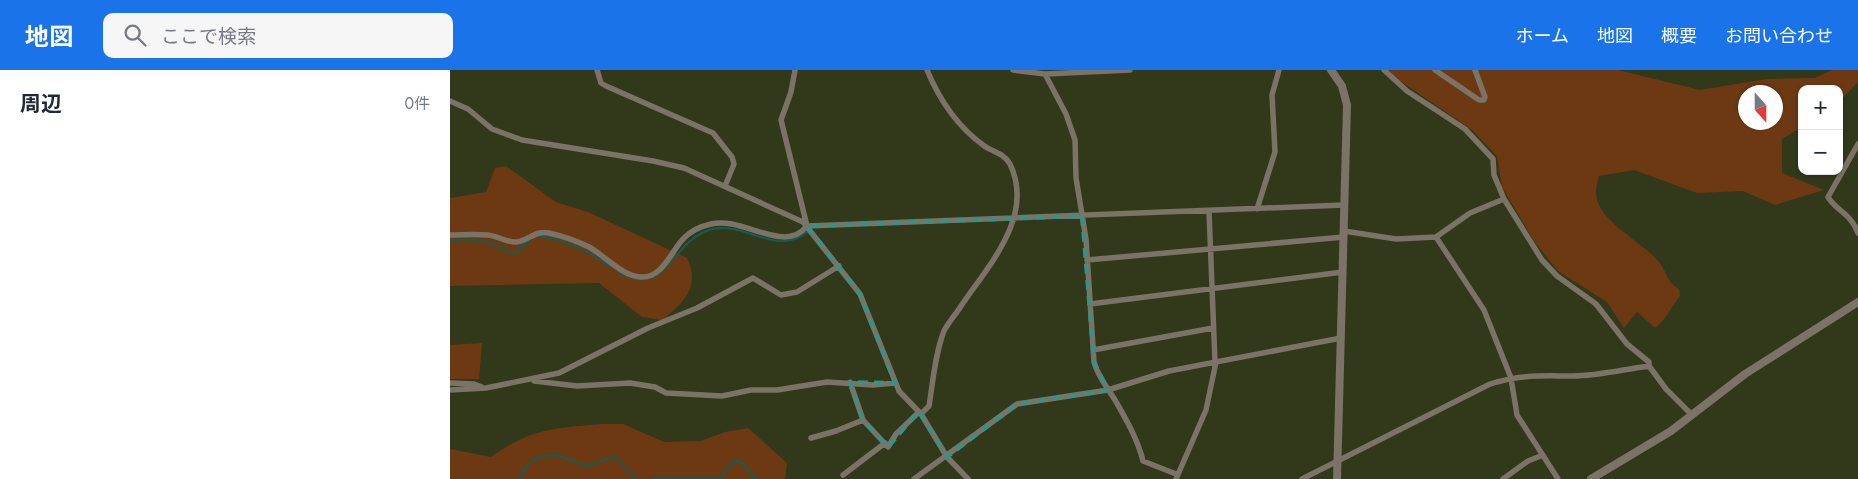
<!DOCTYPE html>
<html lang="ja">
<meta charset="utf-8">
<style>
:root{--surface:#fff;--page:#f6f6f7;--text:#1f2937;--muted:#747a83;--line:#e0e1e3;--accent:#1a73e8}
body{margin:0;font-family:Jost,"Noto Sans JP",sans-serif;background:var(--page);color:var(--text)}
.controls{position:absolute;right:15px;top:15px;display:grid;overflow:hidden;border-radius:10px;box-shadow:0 1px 4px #0004}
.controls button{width:45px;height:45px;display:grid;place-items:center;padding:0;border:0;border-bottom:1px solid var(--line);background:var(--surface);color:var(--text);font:25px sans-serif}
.compass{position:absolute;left:1288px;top:15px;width:45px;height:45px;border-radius:50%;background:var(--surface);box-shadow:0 1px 4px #0004;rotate:159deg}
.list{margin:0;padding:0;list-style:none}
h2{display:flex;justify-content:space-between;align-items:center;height:65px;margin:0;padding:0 20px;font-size:21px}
h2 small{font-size:16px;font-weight:400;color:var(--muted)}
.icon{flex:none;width:28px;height:28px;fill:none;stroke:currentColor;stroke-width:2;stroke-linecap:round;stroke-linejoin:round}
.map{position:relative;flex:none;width:1408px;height:409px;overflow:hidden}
header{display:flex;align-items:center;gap:30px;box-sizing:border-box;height:70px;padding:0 25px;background:var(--accent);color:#fff}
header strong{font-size:24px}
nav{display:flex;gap:28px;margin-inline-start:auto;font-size:18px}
.search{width:350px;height:45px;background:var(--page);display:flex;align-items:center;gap:12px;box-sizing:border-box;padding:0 18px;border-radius:10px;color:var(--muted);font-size:19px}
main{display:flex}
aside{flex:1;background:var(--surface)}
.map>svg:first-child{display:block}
.green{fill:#6d3913;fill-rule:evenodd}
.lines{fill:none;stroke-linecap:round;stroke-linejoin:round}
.stream{stroke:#105e55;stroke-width:2}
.minor{stroke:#7a7366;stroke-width:5.5}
.tertiary{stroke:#7a7366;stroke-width:8}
.marked{fill:none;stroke:#3c8f85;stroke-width:4;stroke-dasharray:10 6;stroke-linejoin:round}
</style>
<header>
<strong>地図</strong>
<div class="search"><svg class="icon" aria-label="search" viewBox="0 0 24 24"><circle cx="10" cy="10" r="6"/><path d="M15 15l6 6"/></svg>ここで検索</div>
<nav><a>ホーム</a><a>地図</a><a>概要</a><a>お問い合わせ</a></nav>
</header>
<main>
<aside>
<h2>周辺<small>0件</small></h2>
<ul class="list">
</ul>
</aside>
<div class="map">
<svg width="1408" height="409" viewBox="0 0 1408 409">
<rect width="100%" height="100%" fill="#32381a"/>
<path class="green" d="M 938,0 L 1168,0 L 1250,20 L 1316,9 L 1365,8 L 1382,0 L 1408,0 L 1408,12 L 1389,32 L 1389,19 L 1352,19 L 1352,57 L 1332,69 L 1332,103 L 1374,120 L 1325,135 L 1293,121 L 1247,123 L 1184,100 L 1149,106 C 1148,111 1146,117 1146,122 C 1146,151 1193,172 1209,192 C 1217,202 1217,213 1229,219 L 1230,226 C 1221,237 1216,250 1205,258 L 1187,242 L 1174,258 L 1157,232 L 1108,201 L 1084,171 L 1052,117 L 1047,86 L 1022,60 L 949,10 ZM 1296,22 L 1326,22 L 1326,52 L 1296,52 Z
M 56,96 L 106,132 L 138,142 L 237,188 C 251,216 233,234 212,250 L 192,247 L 149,213 L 0,216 L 0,128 L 36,122 L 45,98 Z
M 32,273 L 29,309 L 0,309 L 0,275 Z
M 153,354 L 173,354 L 214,372 L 251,371 L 275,362 L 298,358 L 337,393 L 335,409 L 0,409 L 0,379 L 41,387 C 81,358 105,358 153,354 Z"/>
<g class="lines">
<path class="stream" d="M 85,167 C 108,165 143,184 161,197
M 0,170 C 26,168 38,170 61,183 L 69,181 L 81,169
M 169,202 C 216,230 221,172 259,160 C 293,149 326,188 357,162
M 69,409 L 78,394 L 90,386 L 107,385 L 136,396 L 164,387 C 174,393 178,402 187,409
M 202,409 L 269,409 L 285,391 L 290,391 L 306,409"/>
<path class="minor" d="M 147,0 L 151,13 L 156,16 L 263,63 L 282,87 L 284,94 L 275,116
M 345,0 L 341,22 L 331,50 L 357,156
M 563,0 L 595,4 L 680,0
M 934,0 L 957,21 L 1015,59 L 1043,89 L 1044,105 L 1054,129 L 1092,190 L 1107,206 L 1146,234 L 1177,274 L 1199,292 L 1199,296
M 985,0 L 1029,30 L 1034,30 L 1035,27 L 1025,0
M 595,4 L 616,44 L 625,70 L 626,108 L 636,169 L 644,292 C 648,307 657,317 665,330 C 676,349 688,370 693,391 L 726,404
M 0,31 L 18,39 L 42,59 L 72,70 L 203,91 L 234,98 L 353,152 L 410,224 L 449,321 L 471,344 L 497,387 L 518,409
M 1408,74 L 1378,127 C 1387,142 1400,142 1408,163
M 807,139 L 825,82 L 822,25 L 829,0
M 759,141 L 765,292
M 894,161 L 946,169 L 986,167 L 1020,143 L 1054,129
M 0,165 C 12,165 26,164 38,165 C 48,166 57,173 67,172 C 79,170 86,160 99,163 C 112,166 127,171 139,177 C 155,186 172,206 191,207 C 213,208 221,181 234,168 C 241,161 252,156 261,154 C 293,146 334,185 357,156 L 894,135
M 986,167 L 1034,240 L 1061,308 L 1067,345 L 1108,409
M 637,190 L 894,167
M 640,234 L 893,202
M 643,280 L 763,258
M 84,311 L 127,316 L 180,313 L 205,317 L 216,323 L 272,326 L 301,320 L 327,320 L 377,312 L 423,315 L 445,313
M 0,313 L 24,314 L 32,317
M 0,320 L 36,318 L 109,303 L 198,258 L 247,238 L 303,208 L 331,225 L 347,222 L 389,196
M 471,344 L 479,336 C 483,312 485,284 494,261 C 498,253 506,244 511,236 C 539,195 585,146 560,94 C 554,83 542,82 533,75 C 507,56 489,29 477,0
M 413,350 L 438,377 L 446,364 L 469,342
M 361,368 L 386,361 L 413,350 L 400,312
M 393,405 L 435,373
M 464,409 L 567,334 L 658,320 L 719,301 L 891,268
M 726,409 L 756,340 L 766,292
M 852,409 L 1040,314 C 1072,304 1091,306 1123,306 C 1148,306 1175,299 1199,296 L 1216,319 L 1241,344
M 1053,409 L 1078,391 L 1093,385"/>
<path class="tertiary" d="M 881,0 L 892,16 L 897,35 L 887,409
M 1141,409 L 1221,361 L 1295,304 L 1408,232"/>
</g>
<path class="marked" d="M 632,146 L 644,292 L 658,320 L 567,334 L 497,387 L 469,341 L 438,377 L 413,350 L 400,312 L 445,313 L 410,224 L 357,156 Z"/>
</svg>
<div class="controls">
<button>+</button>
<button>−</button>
</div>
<svg class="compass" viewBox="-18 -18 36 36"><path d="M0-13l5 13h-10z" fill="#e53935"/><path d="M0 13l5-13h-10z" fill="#747a83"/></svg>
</div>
</main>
